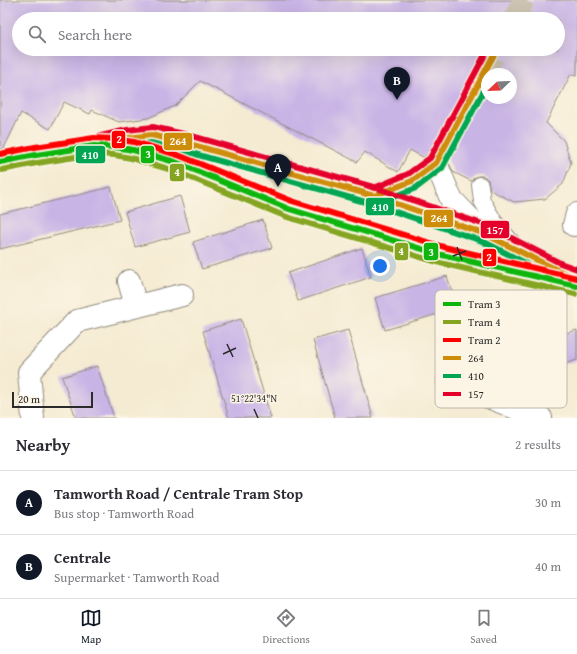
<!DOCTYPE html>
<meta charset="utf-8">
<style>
:root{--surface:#fff;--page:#f2f2f3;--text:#2b2b33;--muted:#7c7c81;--line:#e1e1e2;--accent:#111827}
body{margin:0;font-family:"Gentium Book Plus",serif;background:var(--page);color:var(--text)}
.compass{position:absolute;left:481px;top:68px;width:36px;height:36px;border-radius:50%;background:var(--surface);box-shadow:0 4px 16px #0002;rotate:247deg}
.scale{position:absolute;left:12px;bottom:10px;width:81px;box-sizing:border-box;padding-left:4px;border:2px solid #2b2b2b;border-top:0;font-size:11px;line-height:14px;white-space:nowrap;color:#2b2b2b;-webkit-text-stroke:3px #fcf5e5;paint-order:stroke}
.you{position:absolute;left:380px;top:266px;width:14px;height:14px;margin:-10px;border:3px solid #fff;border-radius:50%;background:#1a73e8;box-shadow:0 0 0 6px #1a73e833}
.badge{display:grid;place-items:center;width:26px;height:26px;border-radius:50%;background:var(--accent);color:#fff;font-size:13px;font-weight:700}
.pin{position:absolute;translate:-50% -33px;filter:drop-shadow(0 1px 2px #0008)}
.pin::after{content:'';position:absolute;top:21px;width:14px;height:12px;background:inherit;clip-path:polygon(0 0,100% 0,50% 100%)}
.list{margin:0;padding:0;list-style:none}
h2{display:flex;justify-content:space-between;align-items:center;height:52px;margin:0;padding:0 16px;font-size:17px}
h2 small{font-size:13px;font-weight:400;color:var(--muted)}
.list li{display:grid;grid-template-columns:26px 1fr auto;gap:12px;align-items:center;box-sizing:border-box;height:64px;padding:0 16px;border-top:1px solid var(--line)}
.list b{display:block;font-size:15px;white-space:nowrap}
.list p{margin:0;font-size:13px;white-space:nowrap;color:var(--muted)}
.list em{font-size:13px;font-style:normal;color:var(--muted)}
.icon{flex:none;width:22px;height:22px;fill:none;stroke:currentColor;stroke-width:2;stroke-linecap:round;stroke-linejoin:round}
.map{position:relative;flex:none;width:577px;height:418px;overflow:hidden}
.search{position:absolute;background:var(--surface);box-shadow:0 4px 16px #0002;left:12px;right:12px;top:12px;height:44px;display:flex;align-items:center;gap:10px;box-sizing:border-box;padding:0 14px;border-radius:22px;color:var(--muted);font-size:15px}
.sheet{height:180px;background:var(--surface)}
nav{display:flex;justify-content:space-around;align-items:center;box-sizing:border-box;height:56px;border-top:1px solid var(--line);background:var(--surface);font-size:11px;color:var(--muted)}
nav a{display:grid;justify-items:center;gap:2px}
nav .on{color:var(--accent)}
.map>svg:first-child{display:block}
.building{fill:#c9b4e6;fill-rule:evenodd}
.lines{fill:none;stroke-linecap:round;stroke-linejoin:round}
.secondary-tunnel{stroke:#cdc5b1;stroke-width:22;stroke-dasharray:22 11;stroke-linecap:butt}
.lane-casing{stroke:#908b7e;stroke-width:18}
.street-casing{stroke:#908b7e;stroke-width:24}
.secondary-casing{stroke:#908b7e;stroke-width:24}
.lane{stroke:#fff;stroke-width:16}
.street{stroke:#fff;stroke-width:22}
.secondary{stroke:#fff;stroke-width:22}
.bus-1-casing{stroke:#fcf5e5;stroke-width:9}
.bus-2-casing{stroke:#fcf5e5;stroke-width:9}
.bus-3-casing{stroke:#fcf5e5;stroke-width:9}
.bus-1{stroke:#ce8d09;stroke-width:6}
.bus-2{stroke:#00a651;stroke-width:6}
.bus-3{stroke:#e4002b;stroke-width:6}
.tram-1-casing{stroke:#fcf5e5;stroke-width:9}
.tram-2-casing{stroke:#fcf5e5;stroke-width:9}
.tram-3-casing{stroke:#fcf5e5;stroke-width:9}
.tram-1{stroke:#0fb50f;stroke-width:6}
.tram-2{stroke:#85a522;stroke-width:6}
.tram-3{stroke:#f00;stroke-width:6}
.ticks{fill:none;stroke:#2b2b2b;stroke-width:1.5}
.key{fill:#fcf5e5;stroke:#bdb8ad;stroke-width:1}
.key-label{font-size:11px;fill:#2b2b2b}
.ticks-label{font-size:10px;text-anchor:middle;fill:#2b2b2b;stroke:#fcf5e5;stroke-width:3;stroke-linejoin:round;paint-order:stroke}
.line-badge{stroke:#fcf5e5;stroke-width:1.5}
.badge-label{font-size:11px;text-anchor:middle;font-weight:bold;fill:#fff}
</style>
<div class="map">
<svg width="577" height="418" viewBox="0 0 577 418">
<rect width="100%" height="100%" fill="#fcf5e5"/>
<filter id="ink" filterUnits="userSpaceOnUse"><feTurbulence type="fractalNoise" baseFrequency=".025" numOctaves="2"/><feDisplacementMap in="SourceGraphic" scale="8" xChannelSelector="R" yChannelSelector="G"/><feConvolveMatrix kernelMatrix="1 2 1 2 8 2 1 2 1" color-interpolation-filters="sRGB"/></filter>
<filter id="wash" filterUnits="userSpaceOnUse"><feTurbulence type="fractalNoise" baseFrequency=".012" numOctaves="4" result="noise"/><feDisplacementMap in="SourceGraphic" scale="16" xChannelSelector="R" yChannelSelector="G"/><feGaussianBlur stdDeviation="0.9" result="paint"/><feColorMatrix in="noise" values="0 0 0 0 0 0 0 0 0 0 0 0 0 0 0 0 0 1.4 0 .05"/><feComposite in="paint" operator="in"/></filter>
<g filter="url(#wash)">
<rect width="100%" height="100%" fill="#f5ebd2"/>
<g id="blocks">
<path class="building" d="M 0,0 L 577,0 L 577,75 L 571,74 L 546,123 L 564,141 L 571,163 L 563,184 L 545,199 L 514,202 L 490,190 L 488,180 L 484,176 L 478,176 L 474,178 L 471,181 L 453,172 L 446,156 L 441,151 L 432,151 L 423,157 L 410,150 L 398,172 L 365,152 L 357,162 L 200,81 L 175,106 L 148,118 L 119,122 L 92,110 L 90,114 L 64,102 L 50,129 L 21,113 L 4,148 L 0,149 ZM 19,19 L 558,19 L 558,49 L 19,49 ZM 487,74 L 511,74 L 511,98 L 487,98 Z
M 111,187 L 120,220 L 0,249 L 0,214 Z
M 180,196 L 190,232 L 135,247 L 125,212 Z
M 263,220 L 272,248 L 202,269 L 193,242 Z
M 362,248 L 371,277 L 298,301 L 288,273 Z
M 447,276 L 457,308 L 385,330 L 375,298 Z
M 241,319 L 271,418 L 229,418 L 203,331 Z
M 348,330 L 373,418 L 335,418 L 313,340 Z
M 577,330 L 577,360 L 529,375 L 521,347 Z
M 97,366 L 114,418 L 76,418 L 62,377 Z"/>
</g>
</g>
<g filter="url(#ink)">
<use href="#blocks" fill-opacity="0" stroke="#908b7e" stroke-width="1"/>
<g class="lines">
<path class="secondary-tunnel" d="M 514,19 L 524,0
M 436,163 L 497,49"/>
<g class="lane-casing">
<path id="lane" d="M 480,185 L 482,201 L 495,223 L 514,245"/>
</g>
<g class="street-casing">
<path id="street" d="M 436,163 L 451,199 L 483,232
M 374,196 L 485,234 L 557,270 L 577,278
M 574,225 L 577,214
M 129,281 L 136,306
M 448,381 L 541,418
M 33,418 L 29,372 L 77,321 L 182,295"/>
</g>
<g class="secondary-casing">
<path id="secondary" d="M 0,162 L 36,155 L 94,146 L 128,138 L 151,135 L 186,143 L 374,196 L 412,181 L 436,163"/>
</g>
<use href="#lane" class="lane"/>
<use href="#street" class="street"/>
<use href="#secondary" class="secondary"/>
<g class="bus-1-casing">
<path id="bus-1" d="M 0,162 L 36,155 L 94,146 L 128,138 L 151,135 L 186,143 L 374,196 L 485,234 L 557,270 L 577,278
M 355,190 L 374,196 L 412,181 L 436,163 L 497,49"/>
</g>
<g class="bus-2-casing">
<path id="bus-2" d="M 2,170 L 37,163 L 95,154 L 129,146 L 151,143 L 184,151 L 372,204 L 482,241 L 553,277 L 574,285
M 353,198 L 372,204 L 376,204 L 416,188 L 442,168 L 487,85"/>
</g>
<g class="bus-3-casing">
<path id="bus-3" d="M 0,154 L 35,147 L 92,138 L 127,130 L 153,127 L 188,135 L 377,188 L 488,226 L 560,263 L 577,269
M 357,182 L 374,188 L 408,174 L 430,158 L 488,49"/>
</g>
<use href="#bus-1" class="bus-1"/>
<use href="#bus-2" class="bus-2"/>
<use href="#bus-3" class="bus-3"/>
<g class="tram-1-casing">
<path id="tram-1" d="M 0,162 L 36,155 L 94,146 L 115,147 L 133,150 L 175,162 L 289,209 L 442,255 L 577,286"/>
</g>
<g class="tram-2-casing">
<path id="tram-2" d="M 2,170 L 37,163 L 94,154 L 114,155 L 131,158 L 172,170 L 287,217 L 440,263 L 575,294"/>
</g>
<g class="tram-3-casing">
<path id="tram-3" d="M 0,154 L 35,147 L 94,138 L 115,139 L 134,142 L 178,155 L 292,201 L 444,247 L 577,278"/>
</g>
<use href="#tram-1" class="tram-1"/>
<use href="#tram-2" class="tram-2"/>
<use href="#tram-3" class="tram-3"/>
</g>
</g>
<path class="ticks" d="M 457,247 L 462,260M 453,256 L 466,251M 227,344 L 233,357M 223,354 L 236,348M 254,409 L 258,418"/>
<rect x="435" y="290" width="132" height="118" rx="6" class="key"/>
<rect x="443" y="302" width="18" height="4" fill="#0fb50f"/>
<rect x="443" y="320" width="18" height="4" fill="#85a522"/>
<rect x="443" y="338" width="18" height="4" fill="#f00"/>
<rect x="443" y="356" width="18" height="4" fill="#ce8d09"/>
<rect x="443" y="374" width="18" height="4" fill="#00a651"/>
<rect x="443" y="392" width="18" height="4" fill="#e4002b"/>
<g class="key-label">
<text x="468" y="308">Tram 3</text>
<text x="468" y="326">Tram 4</text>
<text x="468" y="344">Tram 2</text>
<text x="468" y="362">264</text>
<text x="468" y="380">410</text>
<text x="468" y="398">157</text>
</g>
<g class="ticks-label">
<text x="254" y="402">51°22'34"N</text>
</g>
<g class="line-badge">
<rect x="111" y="130" width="15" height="19" rx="4" fill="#f00"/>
<rect x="163" y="132" width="30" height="19" rx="4" fill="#ce8d09"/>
<rect x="140" y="145" width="15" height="19" rx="4" fill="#0fb50f"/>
<rect x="75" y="145" width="31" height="19" rx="4" fill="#00a651"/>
<rect x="169" y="163" width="16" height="19" rx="4" fill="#85a522"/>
<rect x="365" y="197" width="30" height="19" rx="4" fill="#00a651"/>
<rect x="423" y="209" width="31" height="19" rx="4" fill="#ce8d09"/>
<rect x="480" y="220" width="30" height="19" rx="4" fill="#e4002b"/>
<rect x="394" y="242" width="15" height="19" rx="4" fill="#85a522"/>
<rect x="423" y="242" width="16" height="19" rx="4" fill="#0fb50f"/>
<rect x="482" y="248" width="15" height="19" rx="4" fill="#f00"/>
</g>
<g class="badge-label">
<text x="119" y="143">2</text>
<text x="178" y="145">264</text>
<text x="148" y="158">3</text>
<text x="90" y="159">410</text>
<text x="177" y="176">4</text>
<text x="380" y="211">410</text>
<text x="439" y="222">264</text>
<text x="495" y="234">157</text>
<text x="401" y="255">4</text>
<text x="431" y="256">3</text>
<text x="489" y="261">2</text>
</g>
</svg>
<svg class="compass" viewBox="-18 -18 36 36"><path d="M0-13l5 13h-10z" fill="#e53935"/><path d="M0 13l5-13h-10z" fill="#7c7c81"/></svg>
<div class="scale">20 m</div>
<div class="you"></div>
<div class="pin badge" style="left:278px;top:187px">A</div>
<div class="pin badge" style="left:397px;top:100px">B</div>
<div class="search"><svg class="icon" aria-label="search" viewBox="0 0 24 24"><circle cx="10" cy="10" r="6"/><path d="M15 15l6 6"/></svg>Search here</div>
</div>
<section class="sheet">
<h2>Nearby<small>2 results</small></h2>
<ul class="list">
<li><span class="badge">A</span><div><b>Tamworth Road / Centrale Tram Stop</b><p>Bus stop · Tamworth Road</p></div><em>30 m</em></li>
<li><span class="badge">B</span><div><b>Centrale</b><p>Supermarket · Tamworth Road</p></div><em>40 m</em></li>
</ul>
</section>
<nav>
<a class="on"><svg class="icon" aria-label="map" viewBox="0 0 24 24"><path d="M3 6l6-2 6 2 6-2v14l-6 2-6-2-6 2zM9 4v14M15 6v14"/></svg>Map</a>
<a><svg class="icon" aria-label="directions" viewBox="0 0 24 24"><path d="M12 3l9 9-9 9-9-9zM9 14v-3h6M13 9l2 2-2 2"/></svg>Directions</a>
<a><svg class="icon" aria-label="saved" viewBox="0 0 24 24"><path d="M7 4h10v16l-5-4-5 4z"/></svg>Saved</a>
</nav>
